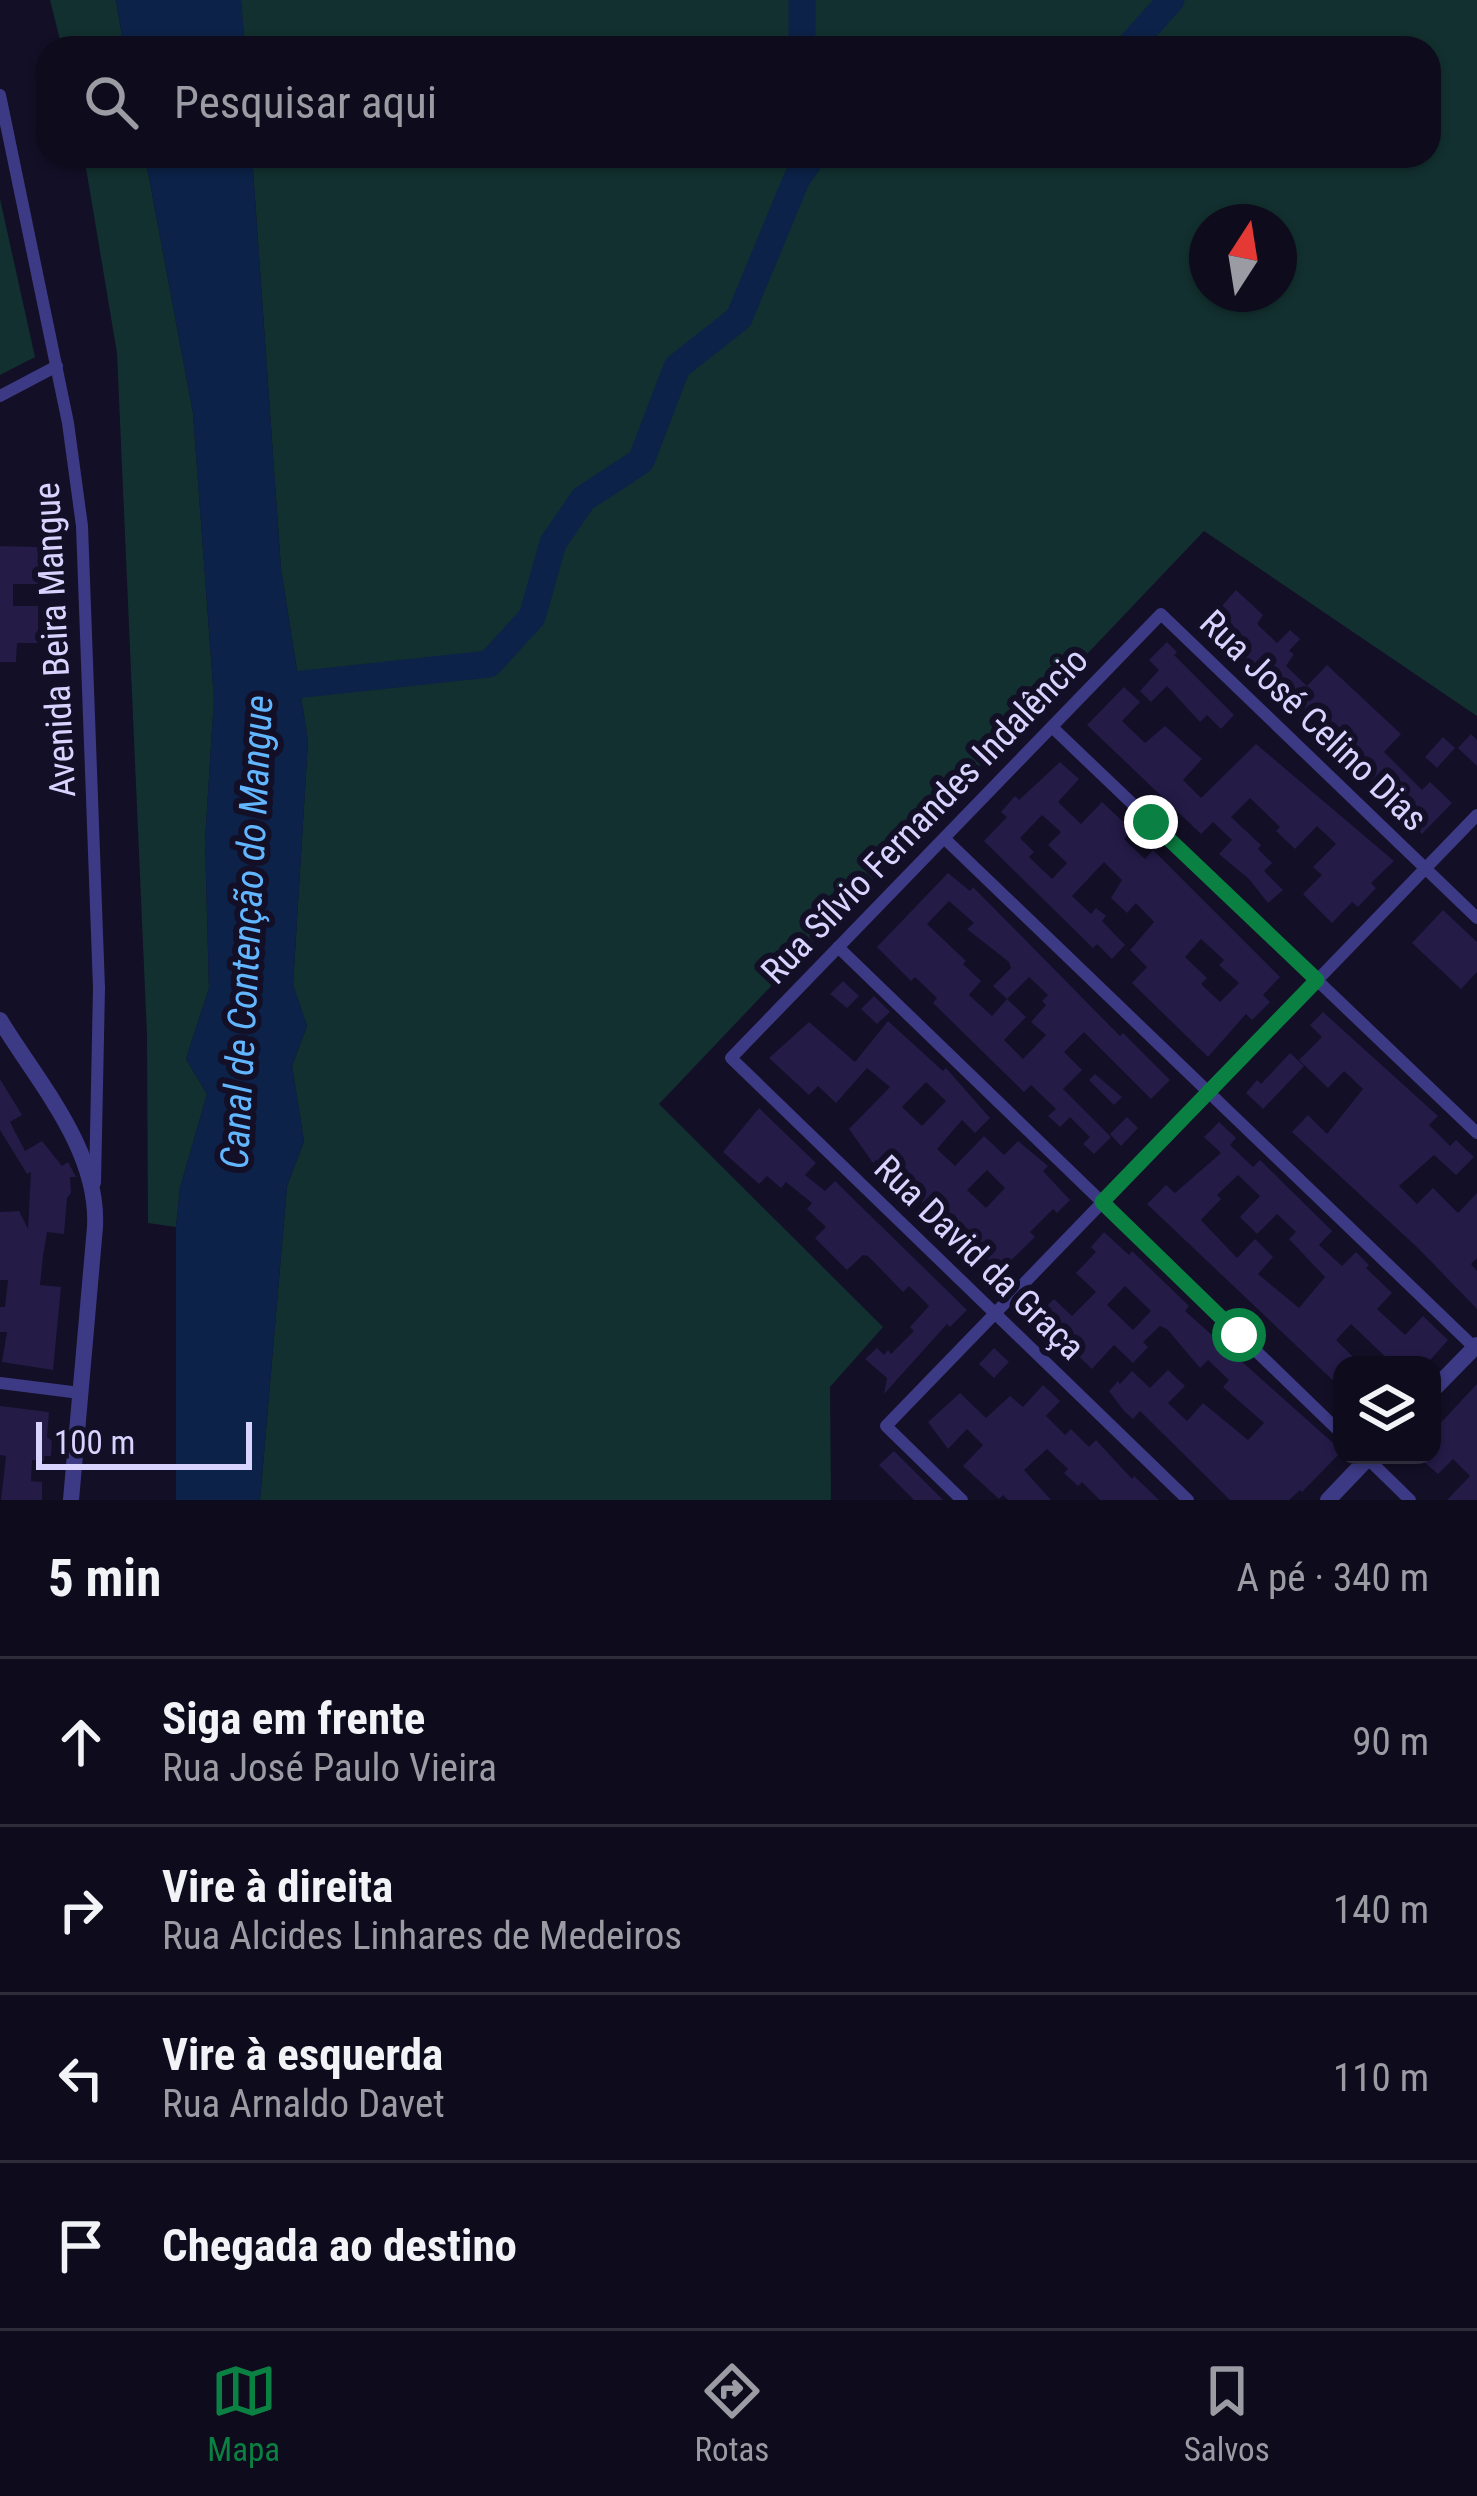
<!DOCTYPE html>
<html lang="pt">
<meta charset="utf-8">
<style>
:root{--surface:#0e0b1c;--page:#171425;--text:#f1f3f6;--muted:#9b9ba3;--line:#2e2b3b;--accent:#0b8043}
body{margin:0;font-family:"Roboto Condensed",sans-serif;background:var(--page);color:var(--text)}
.controls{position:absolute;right:36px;bottom:36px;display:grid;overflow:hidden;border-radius:24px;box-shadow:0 3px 9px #0004}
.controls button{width:108px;height:108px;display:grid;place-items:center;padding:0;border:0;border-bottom:3px solid var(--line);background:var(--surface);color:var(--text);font:60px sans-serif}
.compass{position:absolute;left:1189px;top:204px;width:108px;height:108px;border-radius:50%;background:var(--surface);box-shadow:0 3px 9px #0004;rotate:12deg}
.scale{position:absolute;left:36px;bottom:30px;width:216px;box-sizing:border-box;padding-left:12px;border:6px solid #d9d4ff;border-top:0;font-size:33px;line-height:42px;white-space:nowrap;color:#d9d4ff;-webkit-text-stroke:9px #130f26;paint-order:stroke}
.stop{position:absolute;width:36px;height:36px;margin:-27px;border:9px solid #0b8043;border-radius:50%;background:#fff}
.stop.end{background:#0b8043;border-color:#fff;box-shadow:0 3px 12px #0008}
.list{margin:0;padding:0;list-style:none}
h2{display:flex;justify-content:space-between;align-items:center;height:156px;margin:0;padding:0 48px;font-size:51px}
h2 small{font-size:39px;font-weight:400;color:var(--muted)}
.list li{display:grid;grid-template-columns:78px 1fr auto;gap:36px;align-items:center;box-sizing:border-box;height:168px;padding:0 48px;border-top:3px solid var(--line)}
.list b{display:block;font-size:45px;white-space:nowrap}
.list p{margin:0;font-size:39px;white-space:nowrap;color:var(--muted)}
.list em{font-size:39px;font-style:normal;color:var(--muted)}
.icon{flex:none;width:66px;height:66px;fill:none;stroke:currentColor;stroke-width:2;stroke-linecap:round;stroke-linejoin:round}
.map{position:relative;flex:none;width:1477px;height:1500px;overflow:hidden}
.search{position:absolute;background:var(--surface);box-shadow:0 3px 9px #0004;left:36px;right:36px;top:36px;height:132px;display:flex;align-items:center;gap:30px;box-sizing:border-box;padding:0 42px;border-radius:36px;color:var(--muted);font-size:45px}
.sheet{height:828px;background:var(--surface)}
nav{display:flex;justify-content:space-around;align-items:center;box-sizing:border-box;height:168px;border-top:3px solid var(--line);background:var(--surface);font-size:33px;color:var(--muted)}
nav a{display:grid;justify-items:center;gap:6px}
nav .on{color:var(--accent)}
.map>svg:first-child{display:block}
.green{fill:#12302f;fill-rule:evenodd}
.water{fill:#0c2248}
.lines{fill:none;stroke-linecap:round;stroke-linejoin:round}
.river{stroke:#0c2248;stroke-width:27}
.building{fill:#241b47;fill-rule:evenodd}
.minor{stroke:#3d3a85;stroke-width:12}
.tertiary{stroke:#3d3a85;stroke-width:16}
.route{stroke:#0b8043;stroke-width:15}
.labels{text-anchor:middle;stroke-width:12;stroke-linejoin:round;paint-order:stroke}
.street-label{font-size:36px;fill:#d9d4ff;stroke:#130f26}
.water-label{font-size:39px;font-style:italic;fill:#62b6ff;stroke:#130f26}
</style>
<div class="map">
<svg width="1477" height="1500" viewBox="0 0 1477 1500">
<rect width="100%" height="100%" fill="#130f26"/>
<path class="green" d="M 50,0 L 116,0 L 124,48 L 62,48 Z
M 241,0 L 1477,0 L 1477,716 L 1204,531 L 659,1104 L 883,1327 L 830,1387 L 831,1500 L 260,1500 L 287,1186 L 304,1141 L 292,1066 L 307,1026 L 293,985 L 308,741 L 281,569 L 252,156 L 1429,156 L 1429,48 L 245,48 ZM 1207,222 L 1279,222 L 1279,294 L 1207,294 Z
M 84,156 L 145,156 L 193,413 L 214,699 L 205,841 L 209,988 L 186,1059 L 207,1094 L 180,1188 L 176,1227 L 148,1223 L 147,1035 L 117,353 Z
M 0,199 L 35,357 L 0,375 Z"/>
<path class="water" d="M 116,0 L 241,0 L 245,48 L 124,48 Z
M 145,156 L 252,156 L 281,569 L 308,741 L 293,985 L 307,1026 L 292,1066 L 304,1141 L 287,1186 L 260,1500 L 176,1500 L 176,1227 L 180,1188 L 207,1094 L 186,1059 L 209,988 L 205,841 L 214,699 L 193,413 Z"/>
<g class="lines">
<path class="river" d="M 802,0 L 802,48
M 1128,48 L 1171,0
M 267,688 L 489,664 L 532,617 L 553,543 L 583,499 L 641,461 L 677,367 L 739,318 L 797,178 L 813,156"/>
</g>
<path class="building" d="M 0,546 L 38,547 L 38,584 L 13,584 L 13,606 L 38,606 L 38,643 L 17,643 L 16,662 L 0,662 Z
M 1236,590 L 1263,615 L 1257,624 L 1277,643 L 1290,630 L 1300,639 L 1289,651 L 1294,654 L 1286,666 L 1307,686 L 1327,665 L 1401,734 L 1384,752 L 1422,790 L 1430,782 L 1452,803 L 1422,834 L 1347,756 L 1345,759 L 1305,727 L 1309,723 L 1206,624 Z
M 1167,642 L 1177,652 L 1174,655 L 1234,715 L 1221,729 L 1207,715 L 1200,722 L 1167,686 L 1151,702 L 1140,691 L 1159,670 L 1149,660 Z
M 1124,687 L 1140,702 L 1122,721 L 1145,743 L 1165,726 L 1202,759 L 1183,780 L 1201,798 L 1256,744 L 1394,861 L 1371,883 L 1376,888 L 1358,907 L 1352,902 L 1332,923 L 1303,894 L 1322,875 L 1313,867 L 1336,844 L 1317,826 L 1295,849 L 1276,831 L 1280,827 L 1250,798 L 1231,817 L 1261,845 L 1258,849 L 1272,863 L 1264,871 L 1283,890 L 1268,903 L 1249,879 L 1219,854 L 1232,840 L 1213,822 L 1201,834 L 1087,725 Z
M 1471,734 L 1477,740 L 1477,766 L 1458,748 Z
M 1443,737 L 1455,748 L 1437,768 L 1425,757 Z
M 1060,762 L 1079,779 L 1058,802 L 1081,824 L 1102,802 L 1132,830 L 1124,839 L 1145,859 L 1153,850 L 1280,977 L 1263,995 L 1270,1002 L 1252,1020 L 1246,1014 L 1208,1057 L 1132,983 L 1147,967 L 1130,950 L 1154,922 L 1136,903 L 1127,913 L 1111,898 L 1122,880 L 1104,862 L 1072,896 L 1091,914 L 1096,908 L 1106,916 L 1102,921 L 1125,945 L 1112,959 L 1097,944 L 1093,948 L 984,841 L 1007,817 L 1001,812 L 1015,796 L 1019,800 ZM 1042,815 L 1061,832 L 1048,845 L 1067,863 L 1052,879 L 1029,857 L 1034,852 L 1020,838 ZM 1201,939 L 1224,960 L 1219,965 L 1239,983 L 1220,1002 L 1201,984 L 1207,978 L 1185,957 Z
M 948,873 L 970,891 L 973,887 L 1120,1036 L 1123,1033 L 1170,1080 L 1151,1099 L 1084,1032 L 1064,1052 L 1082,1070 L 1063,1089 L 1111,1137 L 1094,1154 L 1083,1144 L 1090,1137 L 1070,1117 L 1060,1127 L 1048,1116 L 1056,1109 L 1031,1085 L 1024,1092 L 933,1003 L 937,998 L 915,977 L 911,981 L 877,947 ZM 949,901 L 974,923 L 967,929 L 1009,962 L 1011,968 L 993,986 L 1007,999 L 1029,977 L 1048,995 L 1042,1001 L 1046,1005 L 1031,1022 L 1046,1035 L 1023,1059 L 1004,1040 L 1026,1017 L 1007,999 L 992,1016 L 969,995 L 981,981 L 963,964 L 966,961 L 927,924 Z
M 1443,910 L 1477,942 L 1477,972 L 1461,989 L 1412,943 Z
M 843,981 L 859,996 L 847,1008 L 830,994 Z
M 874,996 L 890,1012 L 877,1024 L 861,1009 Z
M 1323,1012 L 1438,1116 L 1429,1125 L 1450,1146 L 1456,1140 L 1474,1157 L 1456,1175 L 1434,1155 L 1399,1186 L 1417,1204 L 1433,1188 L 1458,1213 L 1477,1193 L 1477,1258 L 1471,1264 L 1477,1271 L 1477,1309 L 1418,1248 L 1292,1132 L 1308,1115 L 1327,1134 L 1363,1089 L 1344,1071 L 1328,1088 L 1299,1060 L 1322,1037 L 1310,1025 Z
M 888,1021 L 943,1071 L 946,1068 L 990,1118 L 975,1133 L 962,1120 L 937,1149 L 955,1166 L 984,1136 L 1004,1155 L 1018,1141 L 1048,1166 L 1043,1171 L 1070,1200 L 1057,1213 L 1053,1209 L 1030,1232 L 1035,1237 L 1000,1271 L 975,1247 L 970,1253 L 958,1241 L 966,1233 L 944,1211 L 936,1220 L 905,1181 L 901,1185 L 876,1160 L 873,1163 L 849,1129 L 890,1087 L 867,1068 L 836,1103 L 818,1086 L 809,1095 L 769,1058 L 809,1022 L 855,1062 ZM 926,1082 L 946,1101 L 922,1126 L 902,1107 ZM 987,1170 L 1005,1188 L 986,1208 L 967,1190 Z
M 1290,1053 L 1304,1066 L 1263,1109 L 1246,1093 L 1257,1080 L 1261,1084 Z
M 1095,1074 L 1122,1097 L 1114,1105 L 1089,1080 Z
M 0,1079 L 22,1115 L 10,1122 L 25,1151 L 42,1141 L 62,1166 L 68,1162 L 76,1177 L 70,1177 L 71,1193 L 67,1198 L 64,1234 L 47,1232 L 43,1256 L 40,1285 L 61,1287 L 53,1370 L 2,1362 L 7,1332 L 0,1332 L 0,1307 L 5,1307 L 8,1280 L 0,1280 L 0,1212 L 19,1211 L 28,1229 L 31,1172 L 27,1174 L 0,1130 Z
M 759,1108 L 816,1163 L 805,1175 L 825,1191 L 835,1181 L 967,1310 L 950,1327 L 947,1324 L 884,1394 L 887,1378 L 865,1359 L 877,1348 L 884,1355 L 888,1350 L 891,1354 L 914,1331 L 910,1327 L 929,1306 L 909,1286 L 903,1292 L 868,1256 L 863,1255 L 847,1270 L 815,1238 L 826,1227 L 807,1209 L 812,1203 L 786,1182 L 781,1188 L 767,1176 L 759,1184 L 723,1152 Z
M 1127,1117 L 1138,1128 L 1121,1146 L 1110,1134 Z
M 1219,1122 L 1236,1138 L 1230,1145 L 1253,1167 L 1260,1160 L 1332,1231 L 1319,1245 L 1342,1266 L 1356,1252 L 1369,1265 L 1366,1268 L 1392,1293 L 1377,1309 L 1405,1335 L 1423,1316 L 1448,1340 L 1426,1365 L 1394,1365 L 1351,1324 L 1336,1340 L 1353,1357 L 1342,1365 L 1342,1389 L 1147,1204 L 1166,1185 L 1175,1193 L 1221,1153 L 1204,1137 ZM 1238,1175 L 1260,1196 L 1240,1217 L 1257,1234 L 1277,1214 L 1296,1232 L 1289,1239 L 1325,1277 L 1299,1308 L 1258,1274 L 1273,1257 L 1255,1239 L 1237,1258 L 1201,1220 L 1221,1199 L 1217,1195 Z
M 1104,1232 L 1129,1255 L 1132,1251 L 1189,1306 L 1185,1311 L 1342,1451 L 1302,1492 L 1300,1490 L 1289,1500 L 1230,1500 L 1140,1411 L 1133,1419 L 1124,1411 L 1109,1391 L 1118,1381 L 1120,1384 L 1132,1371 L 1150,1388 L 1168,1370 L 1185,1386 L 1168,1403 L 1187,1421 L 1203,1403 L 1248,1440 L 1264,1423 L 1223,1387 L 1229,1380 L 1208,1360 L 1200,1368 L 1167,1329 L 1160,1326 L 1143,1342 L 1148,1347 L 1133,1363 L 1114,1345 L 1092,1369 L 1047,1326 L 1052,1321 L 1042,1311 L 1054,1299 L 1072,1316 L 1096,1292 L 1076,1273 L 1096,1252 L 1091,1247 ZM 1125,1286 L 1151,1311 L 1133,1330 L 1107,1305 Z
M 994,1348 L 1009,1362 L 994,1378 L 979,1364 Z
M 1477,1384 L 1477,1500 L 1447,1500 L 1470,1476 L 1453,1459 L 1438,1474 L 1416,1455 L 1432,1455 L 1432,1432 Z
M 1043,1385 L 1060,1401 L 1046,1416 L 1065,1435 L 1071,1429 L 1089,1447 L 1096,1440 L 1132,1479 L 1134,1476 L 1159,1500 L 1100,1500 L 1082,1482 L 1078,1486 L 1064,1473 L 1068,1469 L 1047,1449 L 1024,1470 L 1051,1500 L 1008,1500 L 1003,1495 L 999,1499 L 963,1466 L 983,1445 L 967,1429 L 948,1449 L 928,1422 L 960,1393 L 986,1418 L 1010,1396 L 1023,1407 Z
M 0,1406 L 49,1412 L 47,1437 L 52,1441 L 51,1456 L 44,1456 L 44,1461 L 32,1460 L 31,1481 L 42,1482 L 42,1500 L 1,1500 L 6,1456 L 0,1455 Z
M 894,1451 L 943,1500 L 914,1500 L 879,1465 Z"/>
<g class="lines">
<path class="minor" d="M 0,95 L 68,423 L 82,526 L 99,988 L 95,1183
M 0,396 L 57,366
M 1052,727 L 1477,1133
M 944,838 L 1477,1350
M 838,947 L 1342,1434
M 0,1383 L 80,1393
M 1364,1455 L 1410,1500
M 962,1500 L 886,1426 L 1477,815
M 1188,1500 L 731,1058 L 1161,614 L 1477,918"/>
<path class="tertiary" d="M 0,1020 C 39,1084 99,1150 95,1227 L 71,1500
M 1432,1391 L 1477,1345
M 1328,1500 L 1371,1455"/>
</g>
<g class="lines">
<path class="route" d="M 1151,822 L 1317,980 L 1102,1202 L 1239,1335"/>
</g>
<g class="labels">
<g class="street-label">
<text transform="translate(54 640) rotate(-93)" y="13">Avenida Beira Mangue</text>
<text transform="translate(1314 720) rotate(44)" y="13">Rua José Celino Dias</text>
<text transform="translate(924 815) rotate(-46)" y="13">Rua Sílvio Fernandes Indalêncio</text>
<text transform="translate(980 1257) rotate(44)" y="13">Rua David da Graça</text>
</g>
<g class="water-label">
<text transform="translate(246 932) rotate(-87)" y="14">Canal de Contenção do Mangue</text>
</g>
</g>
</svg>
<div class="controls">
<button><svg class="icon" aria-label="layers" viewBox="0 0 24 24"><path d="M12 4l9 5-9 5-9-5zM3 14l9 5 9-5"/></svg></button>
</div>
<svg class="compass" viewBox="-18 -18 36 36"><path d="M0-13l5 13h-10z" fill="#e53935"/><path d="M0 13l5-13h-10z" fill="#9b9ba3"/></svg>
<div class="scale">100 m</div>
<div class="stop" style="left:1239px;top:1335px"></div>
<div class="stop end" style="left:1151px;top:822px"></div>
<div class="search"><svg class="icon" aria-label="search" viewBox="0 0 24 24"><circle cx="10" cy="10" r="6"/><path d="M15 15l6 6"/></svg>Pesquisar aqui</div>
</div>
<section class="sheet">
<h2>5 min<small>A pé · 340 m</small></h2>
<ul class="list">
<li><svg class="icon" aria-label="ahead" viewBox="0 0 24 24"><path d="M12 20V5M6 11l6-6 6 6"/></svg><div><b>Siga em frente</b><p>Rua José Paulo Vieira</p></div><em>90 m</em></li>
<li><svg class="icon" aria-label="right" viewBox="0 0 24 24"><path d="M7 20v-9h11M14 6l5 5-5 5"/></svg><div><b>Vire à direita</b><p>Rua Alcides Linhares de Medeiros</p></div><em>140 m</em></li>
<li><svg class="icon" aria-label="left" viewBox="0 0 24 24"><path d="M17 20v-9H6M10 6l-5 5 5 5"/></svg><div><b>Vire à esquerda</b><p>Rua Arnaldo Davet</p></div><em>110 m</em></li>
<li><svg class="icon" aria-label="arrive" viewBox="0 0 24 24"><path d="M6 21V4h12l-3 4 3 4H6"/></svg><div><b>Chegada ao destino</b></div></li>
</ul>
</section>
<nav>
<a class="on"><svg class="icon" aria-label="map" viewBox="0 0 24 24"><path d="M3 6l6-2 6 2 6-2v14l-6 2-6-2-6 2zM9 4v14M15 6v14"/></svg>Mapa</a>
<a><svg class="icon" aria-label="directions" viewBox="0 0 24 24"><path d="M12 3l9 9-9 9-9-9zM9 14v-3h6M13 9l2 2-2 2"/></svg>Rotas</a>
<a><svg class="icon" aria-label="saved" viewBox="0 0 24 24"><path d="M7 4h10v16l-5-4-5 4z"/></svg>Salvos</a>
</nav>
